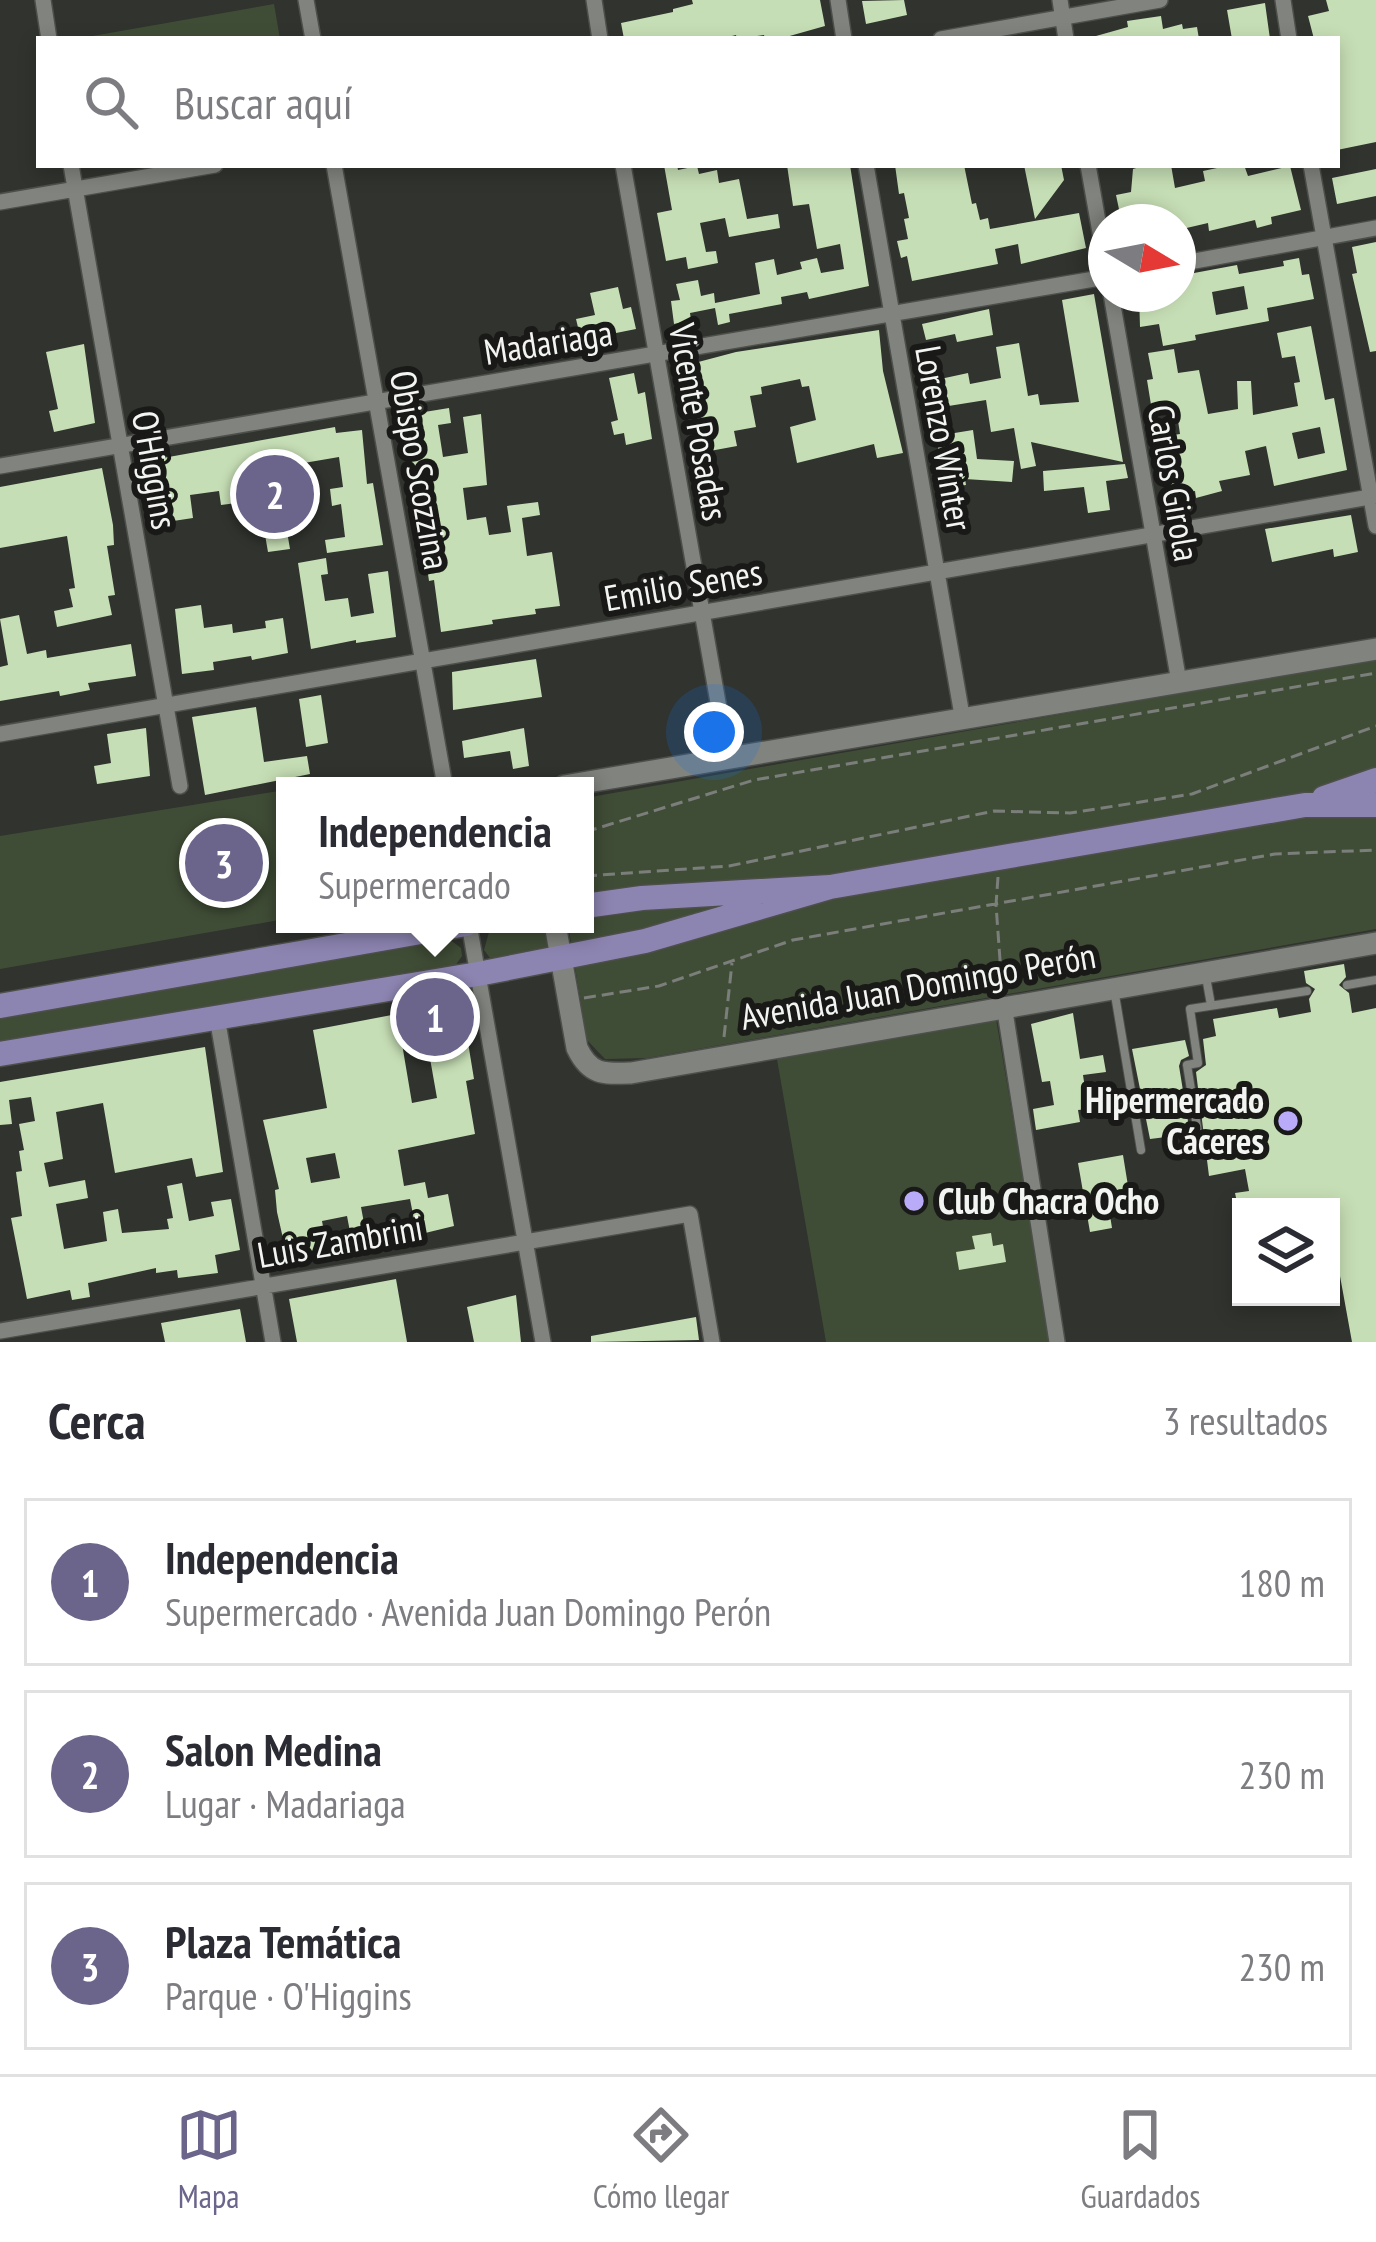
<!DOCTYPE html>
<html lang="es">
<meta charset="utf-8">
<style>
:root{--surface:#fff;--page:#f2f2f3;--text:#2b2b33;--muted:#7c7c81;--line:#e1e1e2;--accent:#6b658b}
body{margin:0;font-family:"PT Sans Narrow",sans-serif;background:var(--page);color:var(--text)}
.controls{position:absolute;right:36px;bottom:36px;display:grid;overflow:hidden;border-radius:0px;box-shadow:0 6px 18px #0003}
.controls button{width:108px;height:108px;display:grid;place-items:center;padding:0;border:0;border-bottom:3px solid var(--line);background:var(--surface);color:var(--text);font:60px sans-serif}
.compass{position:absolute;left:1088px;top:204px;width:108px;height:108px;border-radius:50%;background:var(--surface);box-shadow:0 6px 18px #0003;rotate:100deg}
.you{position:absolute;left:714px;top:732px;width:42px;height:42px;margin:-30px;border:9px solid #fff;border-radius:50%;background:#1a73e8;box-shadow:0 0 0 18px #1a73e833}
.badge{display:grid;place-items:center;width:78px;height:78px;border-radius:50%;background:var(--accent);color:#fff;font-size:39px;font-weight:700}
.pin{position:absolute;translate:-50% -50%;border:6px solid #fff;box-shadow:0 3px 12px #0006}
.popup{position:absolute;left:276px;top:777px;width:318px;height:156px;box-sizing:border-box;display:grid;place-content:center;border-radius:0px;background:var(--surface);filter:drop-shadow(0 3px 9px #0005);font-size:39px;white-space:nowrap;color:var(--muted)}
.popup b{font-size:45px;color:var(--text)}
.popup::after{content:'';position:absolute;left:50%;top:100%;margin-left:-24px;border:24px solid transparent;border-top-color:var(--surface)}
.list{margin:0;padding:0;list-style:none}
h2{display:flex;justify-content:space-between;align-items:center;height:156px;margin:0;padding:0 48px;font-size:51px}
h2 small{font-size:39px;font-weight:400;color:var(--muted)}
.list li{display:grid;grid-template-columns:78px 1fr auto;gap:36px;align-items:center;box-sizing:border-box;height:168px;margin:0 24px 24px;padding:0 24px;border:3px solid var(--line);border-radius:0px}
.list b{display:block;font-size:45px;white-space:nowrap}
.list p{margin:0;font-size:39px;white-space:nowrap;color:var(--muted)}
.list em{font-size:39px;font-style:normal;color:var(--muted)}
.icon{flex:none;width:66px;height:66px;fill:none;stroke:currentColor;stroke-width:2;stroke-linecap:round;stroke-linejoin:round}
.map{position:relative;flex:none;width:1376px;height:1342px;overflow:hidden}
.search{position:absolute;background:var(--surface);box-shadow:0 6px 18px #0003;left:36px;right:36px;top:36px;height:132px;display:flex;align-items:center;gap:30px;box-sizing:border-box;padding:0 42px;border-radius:0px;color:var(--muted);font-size:45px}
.sheet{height:732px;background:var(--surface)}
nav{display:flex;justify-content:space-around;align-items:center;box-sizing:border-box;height:168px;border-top:3px solid var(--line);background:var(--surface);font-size:33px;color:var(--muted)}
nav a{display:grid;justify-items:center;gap:6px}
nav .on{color:var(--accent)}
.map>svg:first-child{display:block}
.green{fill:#404d36}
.building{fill:#c6deb5;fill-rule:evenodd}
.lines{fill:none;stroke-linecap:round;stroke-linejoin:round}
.lane-casing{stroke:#4d4f4b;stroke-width:10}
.street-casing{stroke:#4d4f4b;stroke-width:18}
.secondary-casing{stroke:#4d4f4b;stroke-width:24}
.primary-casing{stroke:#4d4f4b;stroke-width:27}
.path{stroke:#7b7e7a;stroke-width:3;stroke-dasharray:12 6;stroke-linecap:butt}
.lane{stroke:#80837e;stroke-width:8}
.street{stroke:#80837e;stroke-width:15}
.secondary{stroke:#80837e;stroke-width:21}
.primary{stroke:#8d85b1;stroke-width:24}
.poi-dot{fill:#b9abf7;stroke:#191a18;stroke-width:4.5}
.labels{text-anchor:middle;stroke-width:12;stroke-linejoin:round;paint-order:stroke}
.street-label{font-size:36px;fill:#f3f5f2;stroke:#191a18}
.poi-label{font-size:36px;font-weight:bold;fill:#f3f5f2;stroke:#191a18;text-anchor:end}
</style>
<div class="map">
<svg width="1376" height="1342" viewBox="0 0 1376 1342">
<rect width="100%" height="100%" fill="#30332e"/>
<path class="green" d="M 274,4 L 280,39 L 81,39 L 81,38 Z
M 1376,659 L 1376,929 L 647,1058 L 605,1059 L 587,1040 L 568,924 L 585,924 L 585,798 Z
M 285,790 L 285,919 L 0,969 L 0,836 Z
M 529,924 L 546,924 L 551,949 L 490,958 L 484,950 L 489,932 Z
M 449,939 L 461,948 L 462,956 L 455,966 L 0,1047 L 0,1017 Z
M 996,1019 L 1051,1342 L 826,1342 L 777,1059 Z"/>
<path class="building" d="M 692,0 L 820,0 L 825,26 L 779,39 L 765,39 L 764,35 L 737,39 L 736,35 L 720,39 L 624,39 L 621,23 L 673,12 L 673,9 L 693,4 Z
M 904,0 L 907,15 L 866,24 L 862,1 Z
M 1326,0 L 1376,0 L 1376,142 L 1337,150 L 1337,39 L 1314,39 L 1308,16 L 1329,11 Z
M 1265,3 L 1270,39 L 1232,39 L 1227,10 Z
M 1161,16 L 1163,29 L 1182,24 L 1183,29 L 1197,27 L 1199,39 L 1097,39 L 1096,36 L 1128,27 L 1127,21 Z
M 664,165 L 677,165 L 678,170 L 697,166 L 699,174 L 717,170 L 719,183 L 739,179 L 747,219 L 778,214 L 780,228 L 729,237 L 725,218 L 700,223 L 706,252 L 716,251 L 718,263 L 688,269 L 686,257 L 666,261 L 657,213 L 672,210 Z
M 787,165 L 850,165 L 869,286 L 809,299 L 807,292 L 781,297 L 782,304 L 729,314 L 730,322 L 718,325 L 715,308 L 690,313 L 691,320 L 674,324 L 671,301 L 680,300 L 676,284 L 698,280 L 701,296 L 714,293 L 715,303 L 760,294 L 755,263 L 774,259 L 777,275 L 802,269 L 800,262 L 817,258 L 821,273 L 844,269 L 840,244 L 817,249 L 809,204 L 793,206 Z
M 895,165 L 964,165 L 972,204 L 976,203 L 980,220 L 988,218 L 990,229 L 1079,213 L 1086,248 L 1021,264 L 1018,244 L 995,249 L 998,264 L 912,281 L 907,256 L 901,258 L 897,241 L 908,239 L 904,219 L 909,218 L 904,193 L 899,194 Z
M 1024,165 L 1061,165 L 1064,180 L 1035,219 Z
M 1146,165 L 1171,165 L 1175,188 L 1205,181 L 1203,171 L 1231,165 L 1244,165 L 1248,176 L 1290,166 L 1301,210 L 1271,217 L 1272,224 L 1257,228 L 1255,220 L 1209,231 L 1208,223 L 1178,230 L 1178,222 L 1134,222 L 1131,212 L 1120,214 L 1116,195 L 1131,192 L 1133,169 Z
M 1376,169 L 1376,196 L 1337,204 L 1332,178 Z
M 1376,242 L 1376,351 L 1370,352 L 1352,274 L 1357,273 L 1352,247 Z
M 1299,258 L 1302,275 L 1309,274 L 1314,299 L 1267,308 L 1269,321 L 1195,335 L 1196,340 L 1163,346 L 1159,324 L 1140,327 L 1139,294 L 1178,294 L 1178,276 L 1237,265 L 1239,274 L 1284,266 L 1283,261 ZM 1244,286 L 1248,309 L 1216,315 L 1212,292 Z
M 618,287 L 623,309 L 631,307 L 636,329 L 581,340 L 576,319 L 595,315 L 590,293 Z
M 1094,294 L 1123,462 L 1031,442 L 1036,466 L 1021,469 L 1014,428 L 991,432 L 986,400 L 936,408 L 931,381 L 968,373 L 970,384 L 1001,378 L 996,347 L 1019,343 L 1028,396 L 1038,394 L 1040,405 L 1079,402 L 1062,300 Z
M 989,309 L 993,335 L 957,342 L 955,334 L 926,340 L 922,324 Z
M 1311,326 L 1325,400 L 1334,398 L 1347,470 L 1274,486 L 1266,446 L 1245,451 L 1250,475 L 1219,481 L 1222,491 L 1196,498 L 1195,491 L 1171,494 L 1160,437 L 1180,434 L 1176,407 L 1152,411 L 1147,380 L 1153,379 L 1148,353 L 1174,349 L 1178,373 L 1199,370 L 1208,414 L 1238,409 L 1237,381 L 1251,381 L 1253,415 L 1298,406 L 1294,383 L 1300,382 L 1295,356 L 1282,358 L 1277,333 ZM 1320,427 L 1325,453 L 1298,459 L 1292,433 Z
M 879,330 L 883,371 L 903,453 L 877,458 L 874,444 L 797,463 L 790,427 L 816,420 L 809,386 L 802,387 L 800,379 L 761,387 L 762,394 L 750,396 L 756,427 L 734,431 L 737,446 L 699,453 L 687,365 L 736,352 Z
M 84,344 L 95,423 L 54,432 L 49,411 L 58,409 L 46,352 Z
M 634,373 L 638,394 L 645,392 L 652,439 L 626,445 L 624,433 L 614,435 L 611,422 L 618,420 L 609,378 Z
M 449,408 L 451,423 L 438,425 L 443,457 L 468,453 L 463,417 L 481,414 L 487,485 L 463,488 L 467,520 L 486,517 L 489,535 L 511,532 L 507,506 L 538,502 L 540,515 L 522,518 L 527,556 L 552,552 L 560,606 L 535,609 L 536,614 L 492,620 L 493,624 L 441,632 L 434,580 L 429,581 L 425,553 L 429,552 L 425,521 L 415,522 L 413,504 L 420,503 L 415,474 L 408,475 L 406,462 L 412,462 L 406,415 Z
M 335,427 L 336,433 L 362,430 L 367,484 L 373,483 L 383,545 L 327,553 L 325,540 L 345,537 L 341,504 L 332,506 L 330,489 L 343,487 L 339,457 L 298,464 L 303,492 L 281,496 L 290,549 L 268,552 L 259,500 L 221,505 L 219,491 L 190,495 L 193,518 L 160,523 L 151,480 L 155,480 L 152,460 Z
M 973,430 L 977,459 L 1014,461 L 1012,482 L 965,479 L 966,485 L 945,488 L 936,436 Z
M 1125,464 L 1128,478 L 1106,481 L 1110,510 L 1088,513 L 1084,487 L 1044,491 L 1043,471 Z
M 102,468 L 113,525 L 114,545 L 107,546 L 115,595 L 108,596 L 112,615 L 57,627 L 54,611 L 73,607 L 69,589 L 75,588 L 67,536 L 0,548 L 0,487 Z
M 1351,515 L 1358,552 L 1334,557 L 1333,549 L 1272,562 L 1265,529 Z
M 326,558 L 328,574 L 321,575 L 325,601 L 348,598 L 351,617 L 374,613 L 368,574 L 388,571 L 396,637 L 356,643 L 356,640 L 311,649 L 298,563 Z
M 201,605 L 204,628 L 232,624 L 233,633 L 266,628 L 265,621 L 283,618 L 288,653 L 252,660 L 251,656 L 213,662 L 214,670 L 182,674 L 175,609 Z
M 19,615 L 27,654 L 46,650 L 47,658 L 131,644 L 136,676 L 88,683 L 90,690 L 60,696 L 59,691 L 0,701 L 0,667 L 8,665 L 0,619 Z
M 536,659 L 542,697 L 453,710 L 452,672 Z
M 321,695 L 328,743 L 306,747 L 299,699 Z
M 256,707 L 264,762 L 307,756 L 310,774 L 205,795 L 192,717 Z
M 146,728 L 150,776 L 97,784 L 94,766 L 111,763 L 107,734 Z
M 524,728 L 529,766 L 513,769 L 510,751 L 464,758 L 462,741 Z
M 1344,964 L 1346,977 L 1339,985 L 1349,993 L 1352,1013 L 1376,1008 L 1376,1342 L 1352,1342 L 1336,1254 L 1331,1255 L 1331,1207 L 1238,1207 L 1235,1193 L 1249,1191 L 1245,1169 L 1209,1176 L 1196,1072 L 1206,1065 L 1203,1039 L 1216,1036 L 1213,1019 L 1277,1008 L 1279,1018 L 1311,1012 L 1309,999 L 1315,989 L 1306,983 L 1304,971 Z
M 462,1006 L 474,1079 L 466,1081 L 475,1134 L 398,1150 L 404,1186 L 425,1182 L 428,1198 L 448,1194 L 454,1226 L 417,1235 L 410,1199 L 361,1207 L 366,1234 L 351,1237 L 347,1216 L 322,1221 L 327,1248 L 287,1256 L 277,1212 L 275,1190 L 279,1189 L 263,1120 L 327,1108 L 313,1030 L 397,1014 L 412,1103 L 437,1098 L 422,1013 ZM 335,1153 L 340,1178 L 311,1183 L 306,1158 Z
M 1073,1013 L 1080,1059 L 1103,1055 L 1106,1072 L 1083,1075 L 1088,1109 L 1078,1110 L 1080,1122 L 1036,1130 L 1033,1109 L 1054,1105 L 1050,1081 L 1042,1082 L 1031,1024 Z
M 1185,1040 L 1189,1056 L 1181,1060 L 1179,1066 L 1190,1134 L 1150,1139 L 1132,1049 Z
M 205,1047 L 223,1172 L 196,1177 L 192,1158 L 115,1173 L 103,1103 L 56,1112 L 63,1159 L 44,1163 L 49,1187 L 85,1180 L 88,1198 L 56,1204 L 64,1249 L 107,1241 L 103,1212 L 118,1209 L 122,1233 L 169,1229 L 167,1219 L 173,1218 L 167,1186 L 182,1183 L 189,1221 L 214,1216 L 211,1202 L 231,1199 L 240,1250 L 215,1255 L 218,1273 L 178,1278 L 177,1270 L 156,1273 L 156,1268 L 88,1283 L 90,1297 L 72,1300 L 70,1290 L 27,1299 L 11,1218 L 22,1216 L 16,1172 L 22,1171 L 19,1151 L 24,1150 L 19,1124 L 35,1121 L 31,1097 L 9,1100 L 12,1124 L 0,1125 L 0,1082 Z
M 1123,1155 L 1129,1192 L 1107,1196 L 1112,1228 L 1090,1232 L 1078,1163 Z
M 991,1233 L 993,1246 L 1003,1244 L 1006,1262 L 959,1270 L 956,1252 L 975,1249 L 972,1236 Z
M 396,1279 L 407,1342 L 297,1342 L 289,1299 Z
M 516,1295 L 521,1342 L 474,1342 L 467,1307 Z
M 240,1309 L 246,1342 L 165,1342 L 161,1323 Z
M 696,1317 L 699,1340 L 591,1342 L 591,1336 Z"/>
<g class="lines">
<g class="lane-casing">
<path id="lane" d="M 1206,977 L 1211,1005
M 1347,985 L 1376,980
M 1114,989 L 1141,1150
M 1199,1139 L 1187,1065 L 1198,1063 L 1190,1009 L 1307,991"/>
</g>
<g class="street-casing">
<path id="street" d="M 43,0 L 49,39
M 306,0 L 313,39
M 594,0 L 600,39
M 838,0 L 844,39
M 1060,0 L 1066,39
M 1283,0 L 1289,39
M 941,39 L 1160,0
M 71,165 L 180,786
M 334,165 L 445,786
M 623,165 L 728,759
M 866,165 L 963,721
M 1088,165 L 1106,266
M 1311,165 L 1376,526
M 0,202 L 215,165
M 1178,264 L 1376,228
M 1111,294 L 1179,682
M 0,466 L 1106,277
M 0,734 L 1376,496
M 469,924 L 543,1342
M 1004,1005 L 1057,1342
M 217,1017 L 273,1342
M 0,1331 L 690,1214 L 712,1342"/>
</g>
<g class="secondary-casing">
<path id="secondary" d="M 564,786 L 1376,649
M 555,924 L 577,1048 C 590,1075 603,1074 631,1073 L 1376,943"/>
</g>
<g class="primary-casing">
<path id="primary" d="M 1324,798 L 1376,780
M 585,906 L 642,898 L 830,887 L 1305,805 L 1376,805
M 0,1006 L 466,924
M 0,1054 L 478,974 L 645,941 L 830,887"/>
</g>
<path class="path" d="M 585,832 L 754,780 L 1376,673
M 585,876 L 729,866 L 994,811 L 1070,813 L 1192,794 L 1376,726
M 998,877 L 996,905 L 1002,987
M 584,998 L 659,986 L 793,940 L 1275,854 L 1376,850
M 724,1037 L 732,963"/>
<use href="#lane" class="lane"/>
<use href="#street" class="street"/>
<use href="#secondary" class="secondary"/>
<use href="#primary" class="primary"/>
</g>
<g class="poi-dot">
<circle cx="1288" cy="1121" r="12"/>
<circle cx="914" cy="1201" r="12"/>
</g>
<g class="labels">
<g class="street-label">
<text transform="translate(548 342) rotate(-9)" y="13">Madariaga</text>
<text transform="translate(699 422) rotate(80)" y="13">Vicente Posadas</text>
<text transform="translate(944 438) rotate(80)" y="13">Lorenzo Winter</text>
<text transform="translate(155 470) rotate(80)" y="13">O'Higgins</text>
<text transform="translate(420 470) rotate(80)" y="13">Obispo Scozzina</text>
<text transform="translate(1174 483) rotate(80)" y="13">Carlos Girola</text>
<text transform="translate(683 585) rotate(-10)" y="13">Emilio Senes</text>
<text transform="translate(918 986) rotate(-10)" y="13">Avenida Juan Domingo Perón</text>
<text transform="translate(340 1241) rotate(-10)" y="13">Luis Zambrini</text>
</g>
<g class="poi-label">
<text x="1264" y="1113">Hipermercado<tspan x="1264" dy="41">Cáceres</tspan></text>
<text x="938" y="1214" text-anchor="start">Club Chacra Ocho</text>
</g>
</g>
</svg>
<div class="controls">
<button><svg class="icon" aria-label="layers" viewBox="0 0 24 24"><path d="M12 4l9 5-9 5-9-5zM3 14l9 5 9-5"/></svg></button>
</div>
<svg class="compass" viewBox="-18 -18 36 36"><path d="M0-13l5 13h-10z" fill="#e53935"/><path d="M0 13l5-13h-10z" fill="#7c7c81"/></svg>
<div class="you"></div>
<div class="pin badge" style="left:435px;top:1017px">1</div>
<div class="popup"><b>Independencia</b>Supermercado</div>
<div class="pin badge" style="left:275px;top:494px">2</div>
<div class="pin badge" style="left:224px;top:863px">3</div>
<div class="search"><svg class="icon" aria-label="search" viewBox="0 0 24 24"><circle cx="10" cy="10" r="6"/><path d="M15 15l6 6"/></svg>Buscar aquí</div>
</div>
<section class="sheet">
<h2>Cerca<small>3 resultados</small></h2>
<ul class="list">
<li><span class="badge">1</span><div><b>Independencia</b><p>Supermercado · Avenida Juan Domingo Perón</p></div><em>180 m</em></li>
<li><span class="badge">2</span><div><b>Salon Medina</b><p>Lugar · Madariaga</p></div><em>230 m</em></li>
<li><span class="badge">3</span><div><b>Plaza Temática</b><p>Parque · O'Higgins</p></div><em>230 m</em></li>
</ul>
</section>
<nav>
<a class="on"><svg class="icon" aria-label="map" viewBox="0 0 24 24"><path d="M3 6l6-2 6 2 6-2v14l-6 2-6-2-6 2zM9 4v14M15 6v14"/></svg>Mapa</a>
<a><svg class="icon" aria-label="directions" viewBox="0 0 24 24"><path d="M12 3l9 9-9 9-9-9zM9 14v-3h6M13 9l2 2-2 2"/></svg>Cómo llegar</a>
<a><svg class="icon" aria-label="saved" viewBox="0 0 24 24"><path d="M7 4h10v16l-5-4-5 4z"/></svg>Guardados</a>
</nav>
